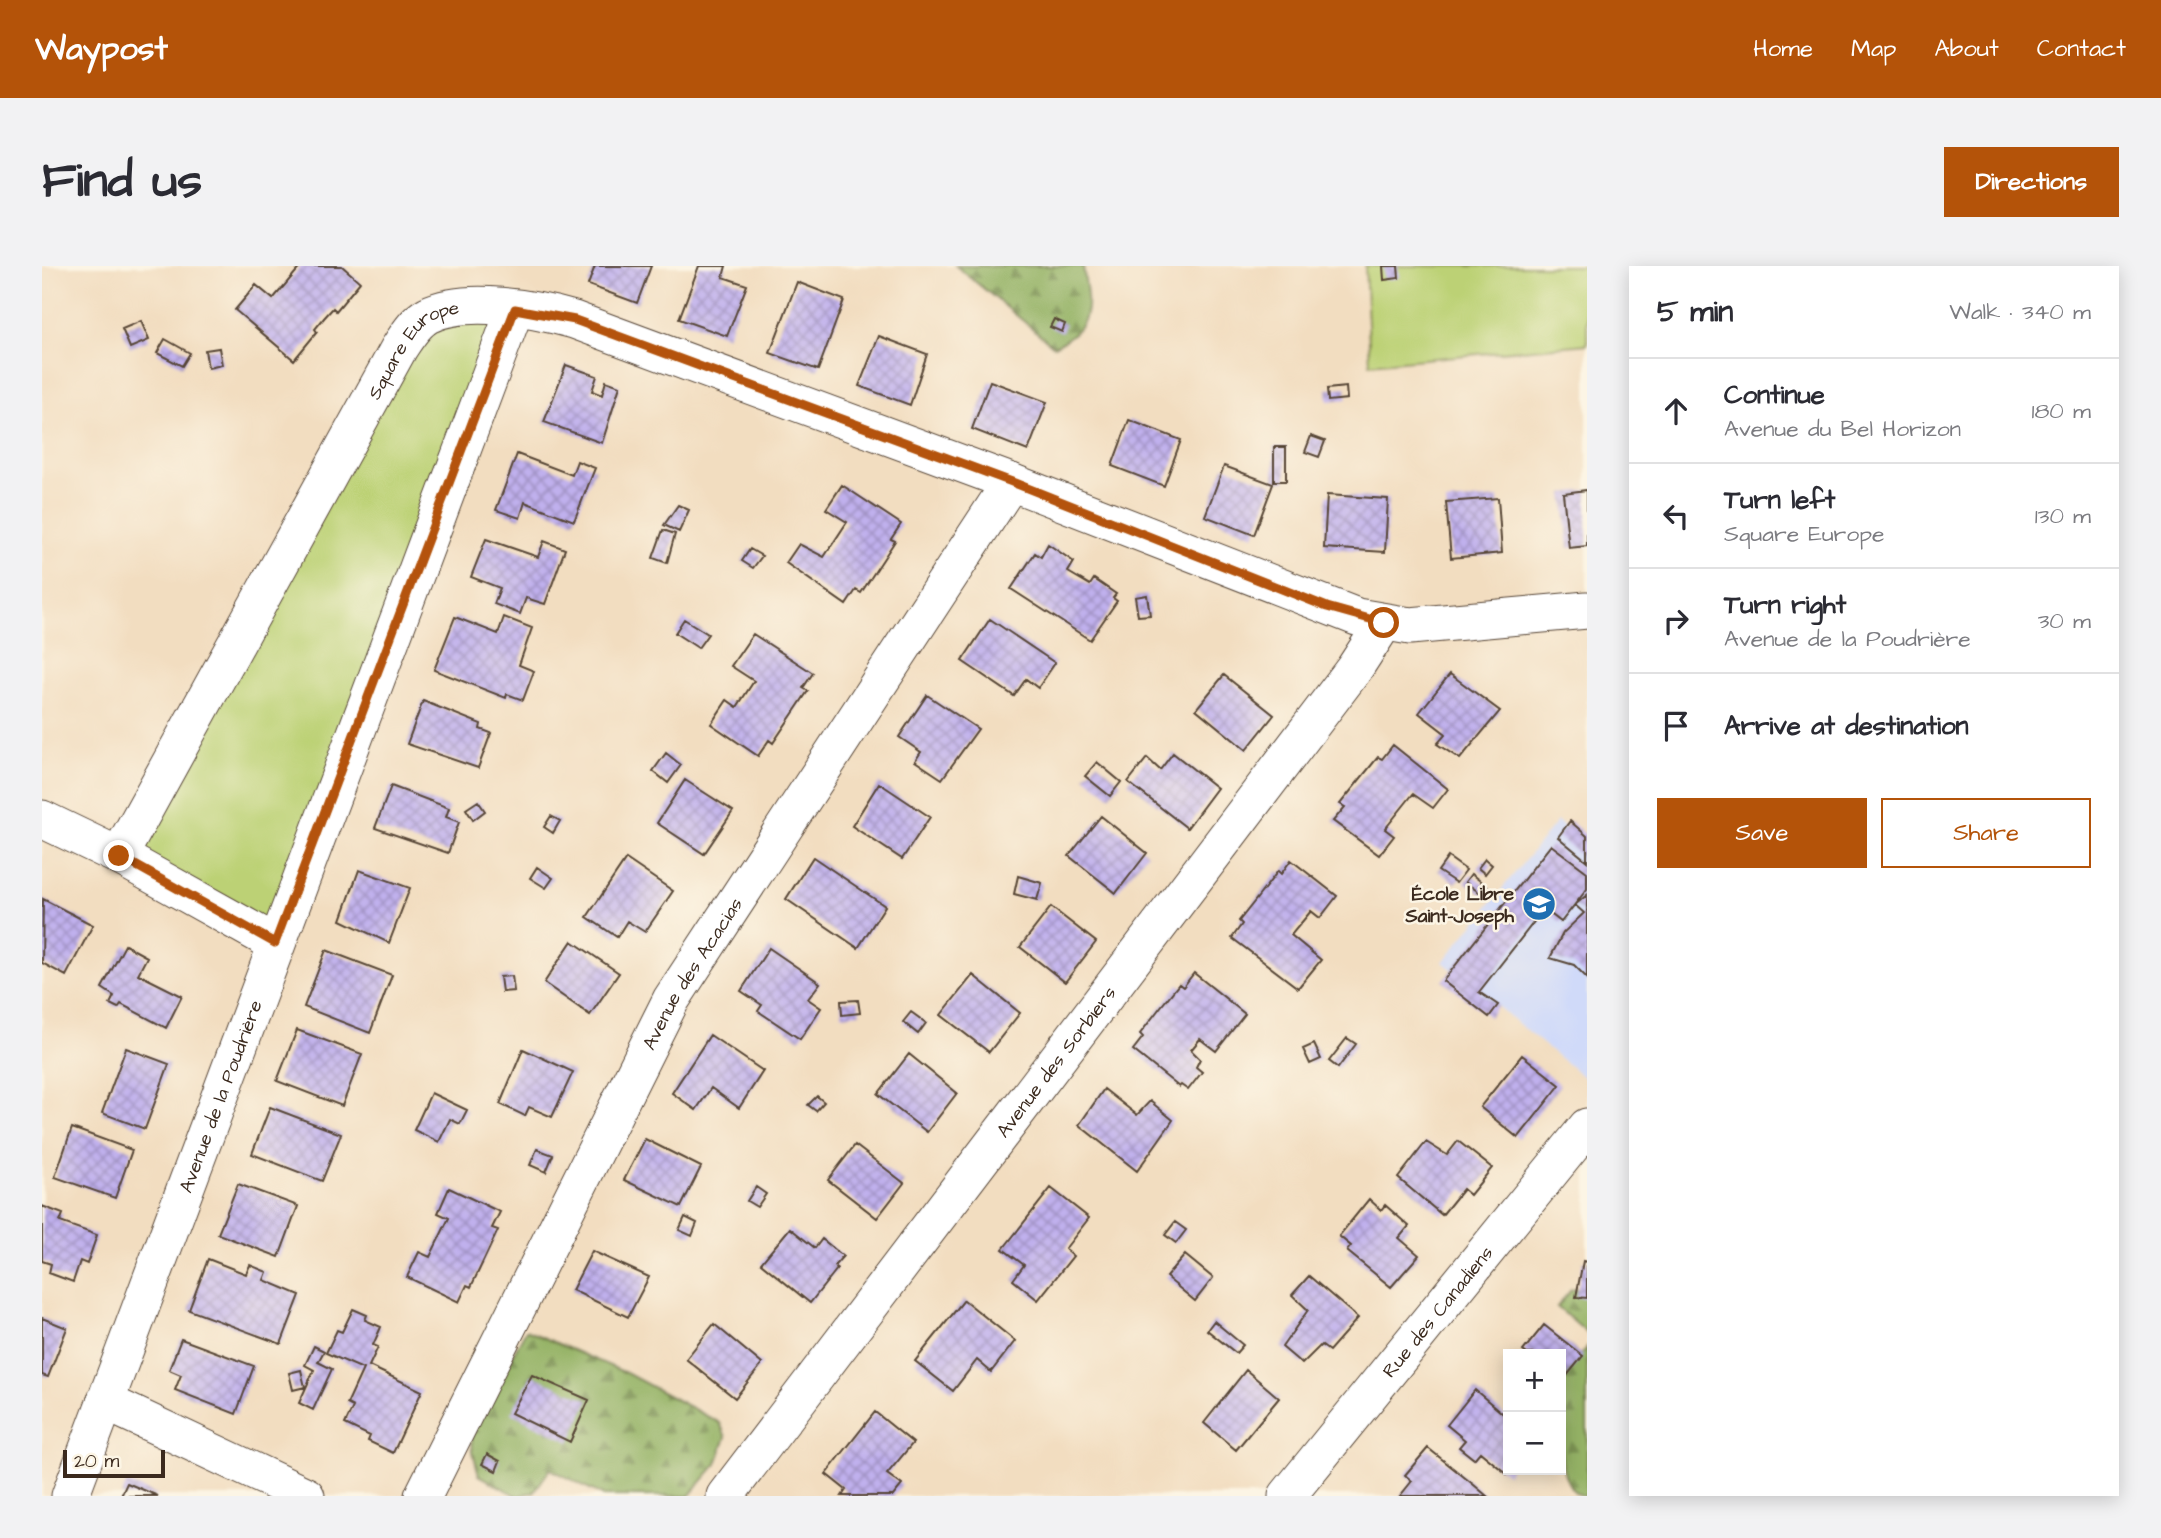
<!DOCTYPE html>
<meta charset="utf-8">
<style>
:root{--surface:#fff;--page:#f2f2f3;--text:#2b2b33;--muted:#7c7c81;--line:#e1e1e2;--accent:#b45309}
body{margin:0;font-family:"Architects Daughter",sans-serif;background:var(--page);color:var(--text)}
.controls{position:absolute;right:21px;bottom:21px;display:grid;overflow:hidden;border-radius:0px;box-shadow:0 4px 18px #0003}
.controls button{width:63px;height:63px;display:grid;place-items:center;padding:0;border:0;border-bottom:2px solid var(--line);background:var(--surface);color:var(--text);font:35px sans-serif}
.scale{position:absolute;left:21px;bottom:18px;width:102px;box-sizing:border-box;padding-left:7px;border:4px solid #3b2a1e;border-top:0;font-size:19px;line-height:24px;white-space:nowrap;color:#3b2a1e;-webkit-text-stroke:5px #fcf5e5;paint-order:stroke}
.stop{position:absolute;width:21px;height:21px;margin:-16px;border:5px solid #b45309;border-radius:50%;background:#fff}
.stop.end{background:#b45309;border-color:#fff;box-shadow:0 2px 7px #0008}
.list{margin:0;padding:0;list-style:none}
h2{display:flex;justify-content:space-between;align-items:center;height:91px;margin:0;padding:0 28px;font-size:30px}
h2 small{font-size:23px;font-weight:400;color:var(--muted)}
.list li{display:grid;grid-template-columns:46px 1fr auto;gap:21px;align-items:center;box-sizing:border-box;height:105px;padding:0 28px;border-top:2px solid var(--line)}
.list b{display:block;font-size:26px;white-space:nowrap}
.list p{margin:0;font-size:23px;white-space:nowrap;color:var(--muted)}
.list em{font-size:23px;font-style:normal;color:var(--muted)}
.actions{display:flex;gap:14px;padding:21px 28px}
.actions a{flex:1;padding:16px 0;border:2px solid var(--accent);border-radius:0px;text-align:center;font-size:24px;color:var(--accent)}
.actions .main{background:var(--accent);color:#fff}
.icon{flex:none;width:38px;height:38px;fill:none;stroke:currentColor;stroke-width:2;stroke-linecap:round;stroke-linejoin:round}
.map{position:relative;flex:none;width:1545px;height:1230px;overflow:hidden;border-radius:0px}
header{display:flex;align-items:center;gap:42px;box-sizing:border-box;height:98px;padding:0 35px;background:var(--accent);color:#fff}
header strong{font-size:33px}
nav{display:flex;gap:38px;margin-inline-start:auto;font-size:24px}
.intro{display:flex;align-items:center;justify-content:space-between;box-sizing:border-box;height:168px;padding:0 42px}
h1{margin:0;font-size:49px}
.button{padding:18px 32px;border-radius:0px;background:var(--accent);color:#fff;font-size:24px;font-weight:700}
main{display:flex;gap:42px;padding:0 42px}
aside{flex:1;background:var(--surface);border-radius:0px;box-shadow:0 4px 18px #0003}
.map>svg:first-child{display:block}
.built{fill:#d0daf9}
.green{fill:#bcd175;stroke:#7c7e4a;stroke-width:2}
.forest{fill:url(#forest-firs);stroke:#686e42;stroke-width:2}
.building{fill:url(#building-cross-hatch)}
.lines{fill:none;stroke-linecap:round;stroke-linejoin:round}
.minor-casing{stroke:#564536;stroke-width:39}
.minor{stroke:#fff;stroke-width:37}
.route{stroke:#b45309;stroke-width:9}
.labels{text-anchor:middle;stroke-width:5;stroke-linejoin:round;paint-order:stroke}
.street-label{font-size:19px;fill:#3b2a1e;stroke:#fcf5e5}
.poi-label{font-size:19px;font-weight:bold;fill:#3b2a1e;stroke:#fcf5e5;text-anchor:end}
</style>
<header>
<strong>Waypost</strong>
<nav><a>Home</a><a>Map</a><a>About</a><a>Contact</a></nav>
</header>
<div class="intro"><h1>Find us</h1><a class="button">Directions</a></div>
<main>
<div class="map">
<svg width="1545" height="1230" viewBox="0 0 1545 1230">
<defs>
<pattern id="forest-firs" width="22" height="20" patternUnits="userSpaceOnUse" patternTransform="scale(1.75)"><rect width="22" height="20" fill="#95b366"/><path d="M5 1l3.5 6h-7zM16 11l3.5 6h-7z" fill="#7b9253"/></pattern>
<pattern id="building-cross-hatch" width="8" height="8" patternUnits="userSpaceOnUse" patternTransform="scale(1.75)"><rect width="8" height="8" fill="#c0b0ed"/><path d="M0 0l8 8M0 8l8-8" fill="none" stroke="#9d8fbf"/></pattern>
</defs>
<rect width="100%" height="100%" fill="#fcf5e5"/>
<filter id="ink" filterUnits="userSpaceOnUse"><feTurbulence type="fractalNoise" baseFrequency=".0143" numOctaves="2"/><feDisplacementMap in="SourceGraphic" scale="14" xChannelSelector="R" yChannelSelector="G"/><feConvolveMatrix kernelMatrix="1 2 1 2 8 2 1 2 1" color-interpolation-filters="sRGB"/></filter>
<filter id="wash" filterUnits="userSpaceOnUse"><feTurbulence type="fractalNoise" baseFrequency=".00686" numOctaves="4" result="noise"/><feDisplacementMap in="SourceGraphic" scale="28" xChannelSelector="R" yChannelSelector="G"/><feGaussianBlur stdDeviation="1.57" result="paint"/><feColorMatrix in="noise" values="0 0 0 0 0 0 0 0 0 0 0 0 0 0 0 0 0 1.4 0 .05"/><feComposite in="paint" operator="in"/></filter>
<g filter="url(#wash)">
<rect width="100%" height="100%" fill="#f2ddc0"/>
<path class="built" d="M 1515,555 L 1545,580 L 1545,814 L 1401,696 Z"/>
<path class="green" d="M 1323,0 L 1545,0 L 1545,78 L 1328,98 Z
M 441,41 L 460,75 L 233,677 L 77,590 L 357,82 Z"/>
<path class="forest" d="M 914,0 L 1041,0 C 1047,41 1053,60 1012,80 Z
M 1545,1022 L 1545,1067 L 1515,1041 L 1529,1024 Z
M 484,1064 L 584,1107 L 678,1157 L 684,1171 L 675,1198 L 647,1230 L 562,1230 L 508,1203 L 492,1226 L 475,1230 L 437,1209 L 431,1186 L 429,1166 Z
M 1545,1081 L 1545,1230 C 1508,1230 1519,1137 1519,1111 Z"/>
<g id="blocks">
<path class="building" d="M 259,0 L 300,0 L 318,16 L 294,45 L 291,42 L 282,52 L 273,63 L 275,66 L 252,94 L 193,44 L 214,19 L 231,33 Z
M 553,0 L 609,0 L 595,37 L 546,19 Z
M 657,0 L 684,0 L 681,11 L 705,19 L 685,70 L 637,53 Z
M 1341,0 L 1356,0 L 1357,12 L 1342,14 Z
M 755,16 L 802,34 L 776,104 L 728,87 Z
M 1012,53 L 1023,58 L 1020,66 L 1008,61 Z
M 99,55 L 107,74 L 88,82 L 80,63 Z
M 837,70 L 885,88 L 868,139 L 817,120 Z
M 123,73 L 148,87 L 140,100 L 115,87 Z
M 177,82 L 180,99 L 166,102 L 163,84 Z
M 524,99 L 555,110 L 550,125 L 560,129 L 564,115 L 578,120 L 560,177 L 502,156 Z
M 948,115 L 1005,136 L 986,185 L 930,163 Z
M 1304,121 L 1305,133 L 1286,135 L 1285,123 Z
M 1087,154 L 1139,174 L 1122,220 L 1070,200 Z
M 1269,170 L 1283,175 L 1277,191 L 1263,186 Z
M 1232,181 L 1244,181 L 1244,215 L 1232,215 Z
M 475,188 L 530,209 L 535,195 L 553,202 L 532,255 L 483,236 L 478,252 L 454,244 Z
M 1182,200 L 1231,218 L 1212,269 L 1163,250 Z
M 800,219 L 859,258 L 849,273 L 853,275 L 819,327 L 814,324 L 804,339 L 744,297 L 757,278 L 782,291 L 805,256 L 784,243 Z
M 1545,224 L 1545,280 L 1527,282 L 1521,227 Z
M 1285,229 L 1346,233 L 1343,286 L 1282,282 Z
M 1456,232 L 1460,287 L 1409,292 L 1404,236 Z
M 636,239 L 647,244 L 637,266 L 622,259 Z
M 621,264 L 633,268 L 625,297 L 611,292 Z
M 444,273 L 496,291 L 502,275 L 523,283 L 503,338 L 484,332 L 478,348 L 452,338 L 458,322 L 429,311 Z
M 1006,278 L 1032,296 L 1026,306 L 1048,319 L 1052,313 L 1074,328 L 1071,332 L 1075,335 L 1048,374 L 969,323 L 993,287 L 999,291 Z
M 708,283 L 720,290 L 711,302 L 700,295 Z
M 1105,329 L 1108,349 L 1096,350 L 1093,331 Z
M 413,351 L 456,368 L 462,351 L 490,362 L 477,399 L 492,405 L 481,434 L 465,428 L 464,432 L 392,404 Z
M 642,353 L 666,368 L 656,382 L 633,367 Z
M 948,353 L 1013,397 L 996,422 L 984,413 L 972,430 L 920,395 Z
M 711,368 L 771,407 L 761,422 L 766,425 L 731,477 L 727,474 L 716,490 L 669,458 L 685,434 L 695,441 L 712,415 L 689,400 Z
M 1408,408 L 1458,445 L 1418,493 L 1395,478 L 1404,468 L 1377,447 Z
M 1182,409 L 1232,449 L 1204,484 L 1154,443 Z
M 885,429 L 936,463 L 900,513 L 873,495 L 879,486 L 857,471 Z
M 381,435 L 439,458 L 438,463 L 449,467 L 436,502 L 365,478 Z
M 1351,479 L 1406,523 L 1391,542 L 1371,528 L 1343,563 L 1352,570 L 1337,589 L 1291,555 L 1303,541 L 1298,538 L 1336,491 L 1340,493 Z
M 624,487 L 639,499 L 626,517 L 611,505 Z
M 1131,487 L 1175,522 L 1145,562 L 1086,516 L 1105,492 L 1118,504 Z
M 1055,496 L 1079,516 L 1068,530 L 1043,510 Z
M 643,514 L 691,545 L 662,588 L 615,557 Z
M 837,517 L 888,551 L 860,593 L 810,560 Z
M 349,520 L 407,542 L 404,551 L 417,556 L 406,587 L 333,562 Z
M 436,535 L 443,545 L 431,554 L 424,543 Z
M 509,550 L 518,555 L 511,567 L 502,561 Z
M 1059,550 L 1105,587 L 1074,627 L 1027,590 Z
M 1528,555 L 1545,570 L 1545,595 L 1516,571 Z
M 1509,579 L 1545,606 L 1545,623 L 1519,656 L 1502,643 L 1437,726 L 1456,739 L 1447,751 L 1401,715 Z
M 771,591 L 843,640 L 816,682 L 744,633 Z
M 1406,591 L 1424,604 L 1414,617 L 1396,605 Z
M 584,593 L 631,625 L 603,666 L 585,655 L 575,671 L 545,651 Z
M 1443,593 L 1450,599 L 1443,608 L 1436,602 Z
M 1249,594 L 1295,630 L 1278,652 L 1269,645 L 1249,669 L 1279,694 L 1256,722 L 1190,672 L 1200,658 L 1197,655 L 1216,631 L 1236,605 L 1239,608 Z
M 495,601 L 511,612 L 504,622 L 488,612 Z
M 317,604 L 368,622 L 347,677 L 299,654 Z
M 1429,608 L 1450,624 L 1445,632 L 1423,616 Z
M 976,610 L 1000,617 L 995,634 L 972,628 Z
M 1545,629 L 1545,712 L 1532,699 L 1508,692 L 1521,667 L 1542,647 L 1533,639 Z
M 1,633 L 51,659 L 24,710 L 0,697 Z
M 1009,641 L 1054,676 L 1023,716 L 978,681 Z
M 530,675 L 577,707 L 548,749 L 502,717 Z
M 83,679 L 105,691 L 96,708 L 140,730 L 124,762 L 79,738 L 76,742 L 68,738 L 72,730 L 60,722 Z
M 727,682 L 778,717 L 766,733 L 779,742 L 758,773 L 716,745 L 720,739 L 699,725 Z
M 284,684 L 350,709 L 328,767 L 262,741 Z
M 1152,707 L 1203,748 L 1174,785 L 1158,773 L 1149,784 L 1158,793 L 1154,801 L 1160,806 L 1146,824 L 1139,819 L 1137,821 L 1091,784 L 1101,771 L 1098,768 L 1117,743 L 1137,718 L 1141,721 Z
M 931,709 L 978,747 L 947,786 L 899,749 Z
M 470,710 L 472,725 L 460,726 L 458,711 Z
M 816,734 L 818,747 L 800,749 L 799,735 Z
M 869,746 L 884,757 L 876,768 L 861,756 Z
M 255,764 L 320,788 L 300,840 L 235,815 Z
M 668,769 L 721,805 L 697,842 L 669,822 L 654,844 L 630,827 Z
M 1305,772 L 1314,778 L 1296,802 L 1287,795 Z
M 1272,778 L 1279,793 L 1268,798 L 1261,783 Z
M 84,782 L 127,798 L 103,863 L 60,847 Z
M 481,783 L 531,806 L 510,851 L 487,841 L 483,850 L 458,838 Z
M 867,788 L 915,827 L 885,866 L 836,828 Z
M 1480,789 L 1518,819 L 1476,872 L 1438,841 Z
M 1062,823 L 1095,849 L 1108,835 L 1131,854 L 1095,905 L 1037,859 Z
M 389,827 L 425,844 L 418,858 L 408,853 L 397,876 L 372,864 Z
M 775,830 L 782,836 L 774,845 L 766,839 Z
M 228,841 L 299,868 L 280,915 L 210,888 Z
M 30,862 L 90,884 L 73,932 L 13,911 Z
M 603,873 L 659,901 L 639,941 L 582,914 Z
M 1416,875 L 1450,902 L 1428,929 L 1421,923 L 1400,949 L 1356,912 L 1384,876 L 1405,889 Z
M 813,879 L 862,917 L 835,952 L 786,914 Z
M 495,883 L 511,889 L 504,906 L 488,899 Z
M 196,918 L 256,940 L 237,991 L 176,968 Z
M 714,921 L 724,928 L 715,941 L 705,935 Z
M 407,922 L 458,946 L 450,962 L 456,964 L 429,1021 L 425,1019 L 417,1036 L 365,1011 L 377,986 L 388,991 L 407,952 L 396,947 Z
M 1009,922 L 1047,952 L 1023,983 L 1031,990 L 996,1034 L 971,1014 L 982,999 L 961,983 Z
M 1327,933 L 1339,944 L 1343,939 L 1367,960 L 1357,972 L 1377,989 L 1349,1021 L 1305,985 L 1309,980 L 1297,970 Z
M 0,940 L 21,948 L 18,956 L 55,969 L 45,998 L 38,995 L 31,1016 L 7,1007 L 9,998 L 0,995 Z
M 643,951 L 655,957 L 650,970 L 637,964 Z
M 1133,956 L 1144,964 L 1134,977 L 1123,969 Z
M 748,962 L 773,982 L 780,973 L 801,990 L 793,999 L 795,1003 L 768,1037 L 719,997 Z
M 550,985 L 607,1011 L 586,1051 L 530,1024 Z
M 1143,989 L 1171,1012 L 1153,1035 L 1124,1011 Z
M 166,993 L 204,1008 L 208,999 L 225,1006 L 222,1014 L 258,1029 L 239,1078 L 147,1044 Z
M 1541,995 L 1545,996 L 1545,1032 L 1534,1031 Z
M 1267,1010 L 1316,1052 L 1287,1085 L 1279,1079 L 1260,1098 L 1240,1081 L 1266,1044 L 1250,1029 Z
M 922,1034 L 973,1075 L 949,1106 L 935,1094 L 911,1125 L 873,1095 Z
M 311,1043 L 325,1049 L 323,1054 L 339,1061 L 331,1079 L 336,1081 L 327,1100 L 380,1125 L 351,1187 L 326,1175 L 328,1170 L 303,1158 L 311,1141 L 305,1138 L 321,1103 L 284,1087 L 295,1064 L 300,1066 Z
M 0,1052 L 25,1062 L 6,1111 L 0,1109 Z
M 1172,1055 L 1201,1079 L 1194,1087 L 1165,1064 Z
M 672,1058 L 720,1098 L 693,1132 L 644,1093 Z
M 1502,1059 L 1541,1090 L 1519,1117 L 1519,1088 L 1485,1088 L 1481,1085 Z
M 139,1073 L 212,1100 L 194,1148 L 133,1124 L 139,1109 L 127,1104 Z
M 272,1080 L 282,1085 L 276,1096 L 290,1103 L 271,1144 L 257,1137 L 272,1104 L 263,1099 Z
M 259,1104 L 263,1121 L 251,1124 L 247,1107 Z
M 1204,1104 L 1237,1132 L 1194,1184 L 1162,1157 Z
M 490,1109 L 547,1134 L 528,1176 L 469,1147 Z
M 1433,1124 L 1466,1152 L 1468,1204 L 1465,1208 L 1438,1186 L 1432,1193 L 1417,1181 L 1423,1174 L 1405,1159 Z
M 833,1146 L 871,1177 L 845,1208 L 860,1219 L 851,1230 L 800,1230 L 804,1224 L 784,1208 Z
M 1386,1182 L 1432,1219 L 1445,1230 L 1358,1230 L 1370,1215 L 1363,1209 Z
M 445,1188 L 458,1195 L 454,1205 L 440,1198 Z
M 85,1217 L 116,1230 L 79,1230 Z"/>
</g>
</g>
<g filter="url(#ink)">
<use href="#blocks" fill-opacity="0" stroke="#564536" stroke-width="2"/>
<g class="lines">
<g class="minor-casing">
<g id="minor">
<path d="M 0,553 L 77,590 L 233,677"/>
<path id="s1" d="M 77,590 L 357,82 C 365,70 373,56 386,49 C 424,30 493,43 532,54 L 969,216 L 1315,351 L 1368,360 L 1545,344"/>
<path d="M 64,1136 L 264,1230"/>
<path id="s2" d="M 28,1230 L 473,43"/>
<path id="s3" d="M 381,1230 L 629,734 L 969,216"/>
<path id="s4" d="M 683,1230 L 1312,403 L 1342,357"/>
<path id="s5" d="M 1245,1230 L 1545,861"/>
</g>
</g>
<use href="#minor" class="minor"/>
</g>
</g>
<g class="lines" filter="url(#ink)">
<path class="route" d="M 77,590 L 233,677 L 473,43 L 533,54 L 970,216 L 1285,341 L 1342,357"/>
</g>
<defs>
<g id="school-disc" transform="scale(1.75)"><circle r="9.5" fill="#1f6fb2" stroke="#fcf5e5"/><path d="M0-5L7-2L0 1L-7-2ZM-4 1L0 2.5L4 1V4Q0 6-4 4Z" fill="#fff"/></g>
</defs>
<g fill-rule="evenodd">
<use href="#school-disc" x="1497" y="638"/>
</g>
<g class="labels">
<g class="street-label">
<text dy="7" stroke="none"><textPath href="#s1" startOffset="590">Square Europe</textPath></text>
<text dy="7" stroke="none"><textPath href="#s3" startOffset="588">Avenue des Acacias</textPath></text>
<text dy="7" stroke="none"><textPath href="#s4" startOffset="546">Avenue des Sorbiers</textPath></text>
<text dy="7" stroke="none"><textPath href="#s2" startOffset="427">Avenue de la Poudrière</textPath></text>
<text dy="7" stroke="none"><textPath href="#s5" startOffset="238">Rue des Canadiens</textPath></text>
</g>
<g class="poi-label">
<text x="1472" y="634">École Libre<tspan x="1472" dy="22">Saint-Joseph</tspan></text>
</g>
</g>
</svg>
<div class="controls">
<button>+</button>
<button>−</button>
</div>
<div class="scale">20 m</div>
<div class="stop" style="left:1342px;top:357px"></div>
<div class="stop end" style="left:77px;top:590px"></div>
</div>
<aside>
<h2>5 min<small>Walk · 340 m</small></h2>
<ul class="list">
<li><svg class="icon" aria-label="ahead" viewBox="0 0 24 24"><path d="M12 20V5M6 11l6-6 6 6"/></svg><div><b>Continue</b><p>Avenue du Bel Horizon</p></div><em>180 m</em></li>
<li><svg class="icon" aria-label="left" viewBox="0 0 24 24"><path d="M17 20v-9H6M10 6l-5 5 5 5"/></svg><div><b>Turn left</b><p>Square Europe</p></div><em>130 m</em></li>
<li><svg class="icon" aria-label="right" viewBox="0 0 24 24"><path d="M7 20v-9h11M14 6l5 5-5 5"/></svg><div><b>Turn right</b><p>Avenue de la Poudrière</p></div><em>30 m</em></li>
<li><svg class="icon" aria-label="arrive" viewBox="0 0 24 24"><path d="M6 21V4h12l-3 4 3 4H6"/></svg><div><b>Arrive at destination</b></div></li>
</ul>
<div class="actions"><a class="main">Save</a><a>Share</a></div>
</aside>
</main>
